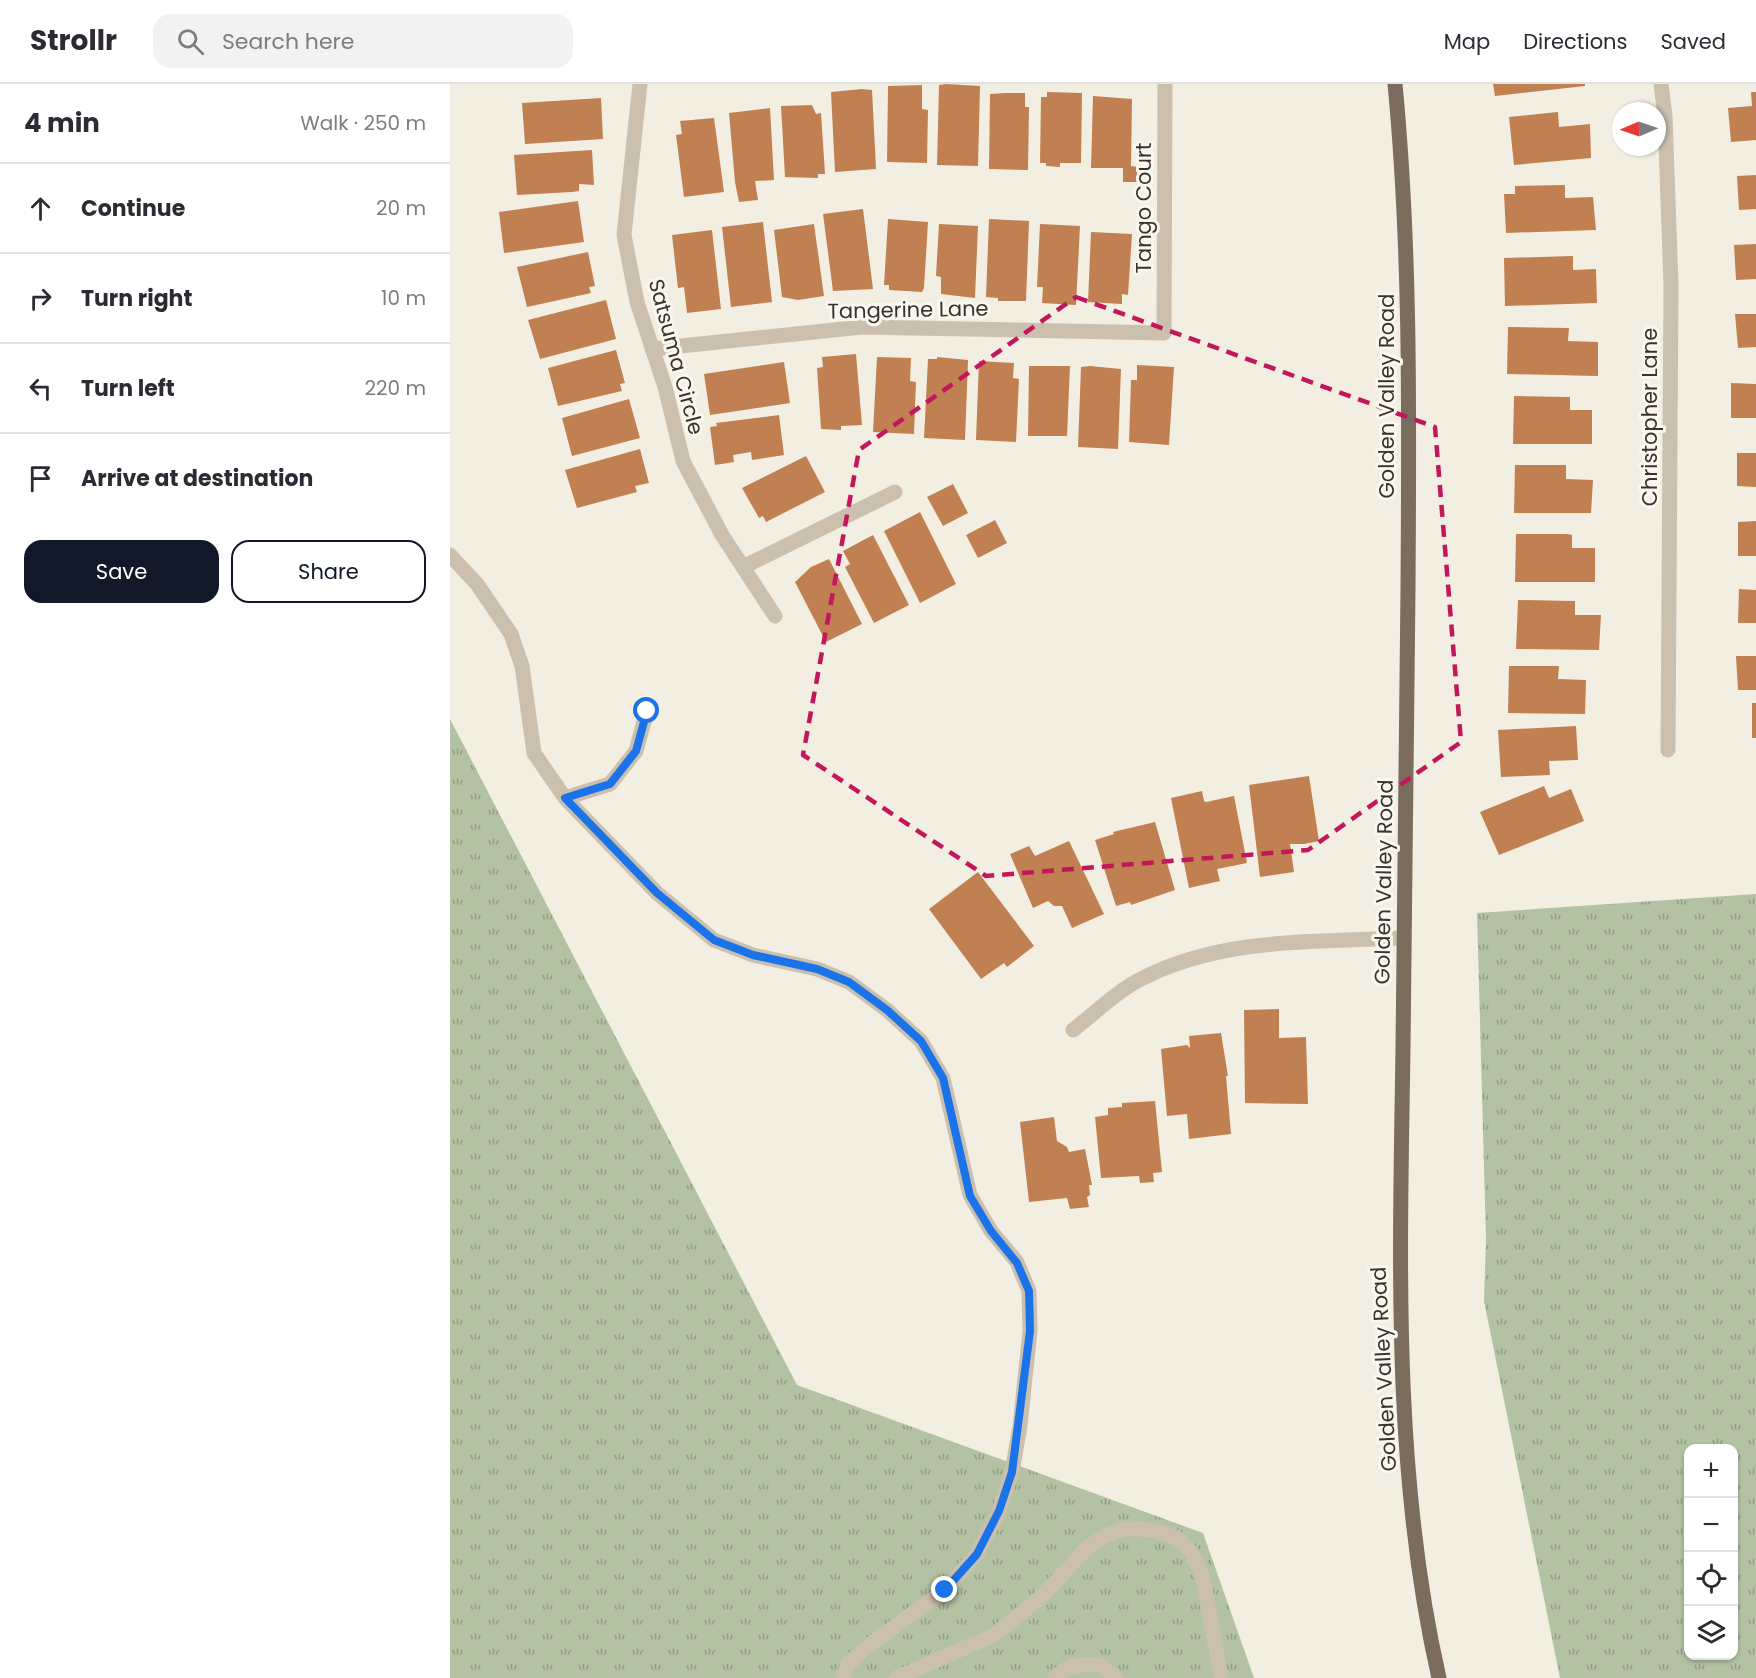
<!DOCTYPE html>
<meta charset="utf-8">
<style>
:root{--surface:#fff;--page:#f2f2f3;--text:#2b2b33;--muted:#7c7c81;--line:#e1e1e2;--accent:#111827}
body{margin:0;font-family:Poppins,sans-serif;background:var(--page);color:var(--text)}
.controls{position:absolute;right:18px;bottom:18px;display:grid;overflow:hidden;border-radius:12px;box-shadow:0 2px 4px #0004}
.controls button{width:54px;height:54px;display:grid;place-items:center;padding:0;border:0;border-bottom:2px solid var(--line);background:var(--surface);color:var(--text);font:30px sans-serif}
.compass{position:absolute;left:1162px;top:18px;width:54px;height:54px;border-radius:50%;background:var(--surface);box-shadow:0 2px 4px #0004;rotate:268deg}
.stop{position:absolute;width:18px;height:18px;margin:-14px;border:4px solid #1a73e8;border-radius:50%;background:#fff}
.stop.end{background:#1a73e8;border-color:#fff;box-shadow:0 2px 6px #0008}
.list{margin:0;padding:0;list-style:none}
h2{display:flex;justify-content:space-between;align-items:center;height:78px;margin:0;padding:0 24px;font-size:26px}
h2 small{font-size:20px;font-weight:400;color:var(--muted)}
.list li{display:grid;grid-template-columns:39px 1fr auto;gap:18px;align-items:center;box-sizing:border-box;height:90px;padding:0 24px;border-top:2px solid var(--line)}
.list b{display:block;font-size:22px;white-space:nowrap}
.list em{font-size:20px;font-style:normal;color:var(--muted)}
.actions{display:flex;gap:12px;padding:18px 24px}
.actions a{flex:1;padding:14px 0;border:2px solid var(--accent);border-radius:18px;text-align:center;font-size:21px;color:var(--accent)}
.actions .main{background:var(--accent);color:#fff}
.icon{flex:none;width:33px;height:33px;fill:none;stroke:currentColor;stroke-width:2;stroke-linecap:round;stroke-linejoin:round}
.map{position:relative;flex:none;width:1306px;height:1594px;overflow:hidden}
header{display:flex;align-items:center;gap:36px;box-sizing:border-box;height:84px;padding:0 30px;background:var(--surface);border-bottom:2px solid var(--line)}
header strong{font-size:28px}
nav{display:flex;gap:33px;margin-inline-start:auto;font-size:21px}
.search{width:420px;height:54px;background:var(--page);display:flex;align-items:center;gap:15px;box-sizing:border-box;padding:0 21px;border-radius:18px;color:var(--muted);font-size:22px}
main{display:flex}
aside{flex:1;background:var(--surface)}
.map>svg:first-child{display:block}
.grass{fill:url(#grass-tufts);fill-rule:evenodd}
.building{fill:#c18052}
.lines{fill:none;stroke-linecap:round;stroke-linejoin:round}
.minor{stroke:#cbc0ae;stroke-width:15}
.major{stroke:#7b6d5e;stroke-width:15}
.route{stroke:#1a73e8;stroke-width:8}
.marked{fill:none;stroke:#c2185b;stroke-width:4.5;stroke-dasharray:12 8;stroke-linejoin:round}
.labels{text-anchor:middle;stroke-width:6;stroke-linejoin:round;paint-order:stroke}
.street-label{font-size:21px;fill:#3a332c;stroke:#faf7ef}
</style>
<header>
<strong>Strollr</strong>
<div class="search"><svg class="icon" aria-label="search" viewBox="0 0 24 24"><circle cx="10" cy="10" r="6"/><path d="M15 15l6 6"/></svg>Search here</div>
<nav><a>Map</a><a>Directions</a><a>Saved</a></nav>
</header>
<main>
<aside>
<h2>4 min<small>Walk · 250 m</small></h2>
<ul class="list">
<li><svg class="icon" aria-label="ahead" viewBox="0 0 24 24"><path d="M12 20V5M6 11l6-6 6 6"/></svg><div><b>Continue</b></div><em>20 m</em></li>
<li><svg class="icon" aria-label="right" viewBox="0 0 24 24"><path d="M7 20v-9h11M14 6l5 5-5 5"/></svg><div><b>Turn right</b></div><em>10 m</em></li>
<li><svg class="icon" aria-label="left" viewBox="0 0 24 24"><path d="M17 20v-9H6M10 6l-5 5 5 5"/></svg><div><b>Turn left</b></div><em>220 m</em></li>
<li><svg class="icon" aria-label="arrive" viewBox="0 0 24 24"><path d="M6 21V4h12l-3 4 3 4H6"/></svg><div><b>Arrive at destination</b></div></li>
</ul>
<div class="actions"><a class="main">Save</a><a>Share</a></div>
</aside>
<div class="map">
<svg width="1306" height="1594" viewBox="0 0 1306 1594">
<defs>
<pattern id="grass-tufts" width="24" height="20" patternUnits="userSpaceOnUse" patternTransform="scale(1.5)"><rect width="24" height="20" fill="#b2c2a2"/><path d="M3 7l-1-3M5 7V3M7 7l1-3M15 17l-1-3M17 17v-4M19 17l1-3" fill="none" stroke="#929e84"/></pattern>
</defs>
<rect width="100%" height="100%" fill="#f3eee2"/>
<path class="grass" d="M 0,635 L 347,1301 L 753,1449 L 804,1594 L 0,1594 Z
M 1306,810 L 1306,1594 L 1110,1594 L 1034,1217 L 1036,1155 L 1027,829 ZM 1238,1364 L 1284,1364 L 1284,1572 L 1238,1572 Z"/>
<path class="building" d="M 496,0 L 530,2 L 528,82 L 487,81 L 489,1 Z
M 1043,0 L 1135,0 L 1135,2 L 1045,12 Z
M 472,1 L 472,25 L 478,26 L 477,79 L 437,78 L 438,2 Z
M 412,5 L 422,6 L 426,85 L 385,88 L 381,8 Z
M 597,8 L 632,9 L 631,79 L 610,79 L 610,83 L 596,82 L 596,79 L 590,79 L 591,13 L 597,13 Z
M 1301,8 L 1306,8 L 1306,56 L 1281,58 L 1278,24 L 1302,22 Z
M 555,9 L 575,9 L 575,23 L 579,23 L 578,86 L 539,85 L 540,10 Z
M 643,12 L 682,15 L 681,82 L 689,83 L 689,98 L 673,98 L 673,84 L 641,84 Z
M 151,14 L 153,55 L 75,60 L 72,19 Z
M 362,21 L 366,30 L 371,29 L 375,90 L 368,90 L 368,94 L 335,93 L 331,22 Z
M 320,24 L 324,96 L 305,97 L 308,116 L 289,118 L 285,98 L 279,29 Z
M 1108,28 L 1109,43 L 1140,40 L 1141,74 L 1064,81 L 1059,33 Z
M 264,34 L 274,108 L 234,113 L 226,51 L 232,50 L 230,37 Z
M 142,66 L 144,101 L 129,100 L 129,107 L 122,108 L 67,111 L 64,71 Z
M 1306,91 L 1306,125 L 1289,126 L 1287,92 Z
M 1115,101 L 1115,114 L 1143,113 L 1146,146 L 1056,149 L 1054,110 L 1065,110 L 1065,102 Z
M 128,117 L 134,158 L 54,169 L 49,128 Z
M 413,125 L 423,205 L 383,207 L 373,130 Z
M 438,135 L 478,138 L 474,204 L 472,208 L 439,206 L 439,201 L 434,201 Z
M 539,135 L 579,137 L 576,217 L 548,217 L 548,214 L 536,213 Z
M 313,138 L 322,218 L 281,223 L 272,143 Z
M 364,140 L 374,212 L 348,216 L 332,213 L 324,146 Z
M 489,140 L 528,142 L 525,214 L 491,210 L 491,193 L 486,192 Z
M 590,140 L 630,142 L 626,221 L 592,219 L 593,203 L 587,203 Z
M 262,146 L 271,225 L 237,229 L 234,203 L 228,204 L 222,151 Z
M 641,148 L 682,150 L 678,211 L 672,210 L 672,220 L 638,218 Z
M 1306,160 L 1306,195 L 1286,196 L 1284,161 Z
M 138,168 L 145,202 L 139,203 L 141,209 L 77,223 L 67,183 Z
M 1123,172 L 1123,186 L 1146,185 L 1147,219 L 1055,222 L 1054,174 Z
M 156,216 L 166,255 L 90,275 L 78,236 Z
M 1285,230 L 1306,230 L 1306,263 L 1288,264 Z
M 1058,243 L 1119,244 L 1118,257 L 1148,258 L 1148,292 L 1057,290 Z
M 166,266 L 175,299 L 170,300 L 172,307 L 108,322 L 98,284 Z
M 406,270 L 412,341 L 391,342 L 391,346 L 371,345 L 367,284 L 373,283 L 372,273 Z
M 427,273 L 461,274 L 460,297 L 466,298 L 464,350 L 423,348 Z
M 487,273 L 518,276 L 515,356 L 474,354 L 478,275 L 487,275 Z
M 529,277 L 564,279 L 563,294 L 569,295 L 566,358 L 526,356 Z
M 334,278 L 340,319 L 260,331 L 254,290 Z
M 687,281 L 724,283 L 719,361 L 679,358 L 681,296 L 687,296 Z
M 579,282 L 620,282 L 617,352 L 578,352 Z
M 640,282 L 671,285 L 668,365 L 628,363 L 631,283 Z
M 1281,299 L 1306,300 L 1306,334 L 1281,334 Z
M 1064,312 L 1120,313 L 1120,326 L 1142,326 L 1142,360 L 1063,360 Z
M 179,315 L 190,354 L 122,372 L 112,334 Z
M 329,331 L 334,371 L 302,376 L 301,368 L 283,371 L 284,378 L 265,381 L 260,343 L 267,342 L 266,339 Z
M 190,365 L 199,399 L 185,402 L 187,408 L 127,424 L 115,386 Z
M 1287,369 L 1306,369 L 1306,403 L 1287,402 Z
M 356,372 L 375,408 L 316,438 L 313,432 L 309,434 L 292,404 Z
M 1065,381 L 1116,381 L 1116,395 L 1143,396 L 1141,429 L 1064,429 Z
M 503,400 L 518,429 L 493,442 L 477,413 Z
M 470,428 L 506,500 L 470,519 L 434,447 Z
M 545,436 L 557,459 L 528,474 L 516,451 Z
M 1306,437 L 1306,472 L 1288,472 L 1288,438 Z
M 1066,450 L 1117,450 L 1122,451 L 1122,464 L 1145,464 L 1145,498 L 1065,498 Z
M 423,451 L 459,521 L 424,539 L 395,483 L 400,480 L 393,467 Z
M 379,475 L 412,540 L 376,558 L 345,498 L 361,483 Z
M 1289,505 L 1306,506 L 1306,539 L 1288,539 Z
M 1068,516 L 1125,517 L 1125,531 L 1151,531 L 1149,566 L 1066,565 Z
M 1286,572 L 1306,572 L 1306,606 L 1288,606 Z
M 1059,582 L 1109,582 L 1108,595 L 1136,596 L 1135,630 L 1058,629 Z
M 1302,619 L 1306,619 L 1306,654 L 1302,654 Z
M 1126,642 L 1128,676 L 1099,677 L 1100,691 L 1051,693 L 1048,646 Z
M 859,692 L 869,757 L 854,760 L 840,760 L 844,788 L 810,793 L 799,701 Z
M 1094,702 L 1099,714 L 1121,705 L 1134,737 L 1049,771 L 1030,728 Z
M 752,707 L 754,717 L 756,718 L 784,712 L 797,779 L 767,785 L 770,797 L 739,804 L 721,714 Z
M 705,738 L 725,806 L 681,821 L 680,818 L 666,822 L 645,756 L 664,750 L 663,748 Z
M 619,757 L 654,830 L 622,844 L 612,822 L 604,822 L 598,817 L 583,824 L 560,770 L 579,762 L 585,772 Z
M 528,788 L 584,862 L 557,883 L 554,879 L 531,895 L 479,825 Z
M 829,925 L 829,954 L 856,953 L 858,1020 L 795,1019 L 794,926 Z
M 771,949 L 778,992 L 776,992 L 781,1050 L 739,1055 L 737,1030 L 717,1032 L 711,965 L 737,961 L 740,964 L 739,952 Z
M 705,1017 L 712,1088 L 703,1089 L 704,1098 L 690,1099 L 689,1092 L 651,1094 L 645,1033 L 658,1031 L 658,1024 L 672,1023 L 672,1019 Z
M 604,1033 L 607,1057 L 617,1063 L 619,1068 L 635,1065 L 642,1101 L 639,1101 L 640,1111 L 637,1113 L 639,1123 L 620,1125 L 617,1114 L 579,1118 L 570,1038 Z"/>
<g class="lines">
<path class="minor" d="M 190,0 L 174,151 L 187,218 L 215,303 L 233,377 L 272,451 L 325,532
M 1211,0 L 1215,32 L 1221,200 L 1218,666
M 202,265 L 412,243 L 714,249 L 715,0
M 0,471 L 27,500 L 61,550 L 72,582 L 84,669 L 115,714 L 207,809 L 264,856 L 303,871 L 367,885 L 399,898 L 437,926 L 471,957 L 493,994 L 520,1111 L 541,1147 L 567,1178 L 579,1207 L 580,1247 L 570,1342 L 562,1388 L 549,1427 L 527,1470 L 495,1506 L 422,1559 L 398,1580 L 393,1594
M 293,483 L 445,408
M 115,714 L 160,700 L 186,667 L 197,627
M 623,946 C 645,929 668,906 693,894 C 773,853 868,858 954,854
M 446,1594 L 544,1551 L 590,1514 L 638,1463 L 655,1452 L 679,1444 L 707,1447 L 727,1454 L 742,1469 L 753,1494 L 771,1594
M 605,1594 C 616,1580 633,1581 649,1580 L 666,1594"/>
<path class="major" d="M 945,0 C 961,168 959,336 958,505 C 956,658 955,810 953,963 C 950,1172 942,1388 989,1594"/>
</g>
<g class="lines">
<path class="route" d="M 197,627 L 186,667 L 160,700 L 115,714 L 207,809 L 264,856 L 303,871 L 367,885 L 399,898 L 437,926 L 471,957 L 493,994 L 520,1112 L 541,1147 L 567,1179 L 579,1207 L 580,1247 L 562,1388 L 549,1427 L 527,1470 L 495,1506"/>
</g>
<path class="marked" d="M 626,213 L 985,343 L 1011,658 L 858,766 L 536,792 L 353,671 L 409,366 Z"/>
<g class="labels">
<g class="street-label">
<text transform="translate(694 124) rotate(-90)" y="7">Tango Court</text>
<text transform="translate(458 226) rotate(-1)" y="7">Tangerine Lane</text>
<text transform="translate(226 273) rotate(75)" y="7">Satsuma Circle</text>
<text transform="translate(937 312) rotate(-90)" y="7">Golden Valley Road</text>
<text transform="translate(1200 333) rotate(-90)" y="7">Christopher Lane</text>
<text transform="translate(934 798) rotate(-89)" y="7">Golden Valley Road</text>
<text transform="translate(934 1285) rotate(-93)" y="7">Golden Valley Road</text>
</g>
</g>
</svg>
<div class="controls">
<button>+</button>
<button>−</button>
<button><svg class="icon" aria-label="locate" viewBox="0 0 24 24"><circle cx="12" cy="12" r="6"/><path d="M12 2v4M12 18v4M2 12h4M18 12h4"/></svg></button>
<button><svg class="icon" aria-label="layers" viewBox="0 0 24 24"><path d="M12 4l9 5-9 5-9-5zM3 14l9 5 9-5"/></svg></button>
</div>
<svg class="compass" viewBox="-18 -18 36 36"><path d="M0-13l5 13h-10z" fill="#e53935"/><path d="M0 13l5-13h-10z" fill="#7c7c81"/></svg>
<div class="stop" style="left:197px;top:627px"></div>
<div class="stop end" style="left:495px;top:1506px"></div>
</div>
</main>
